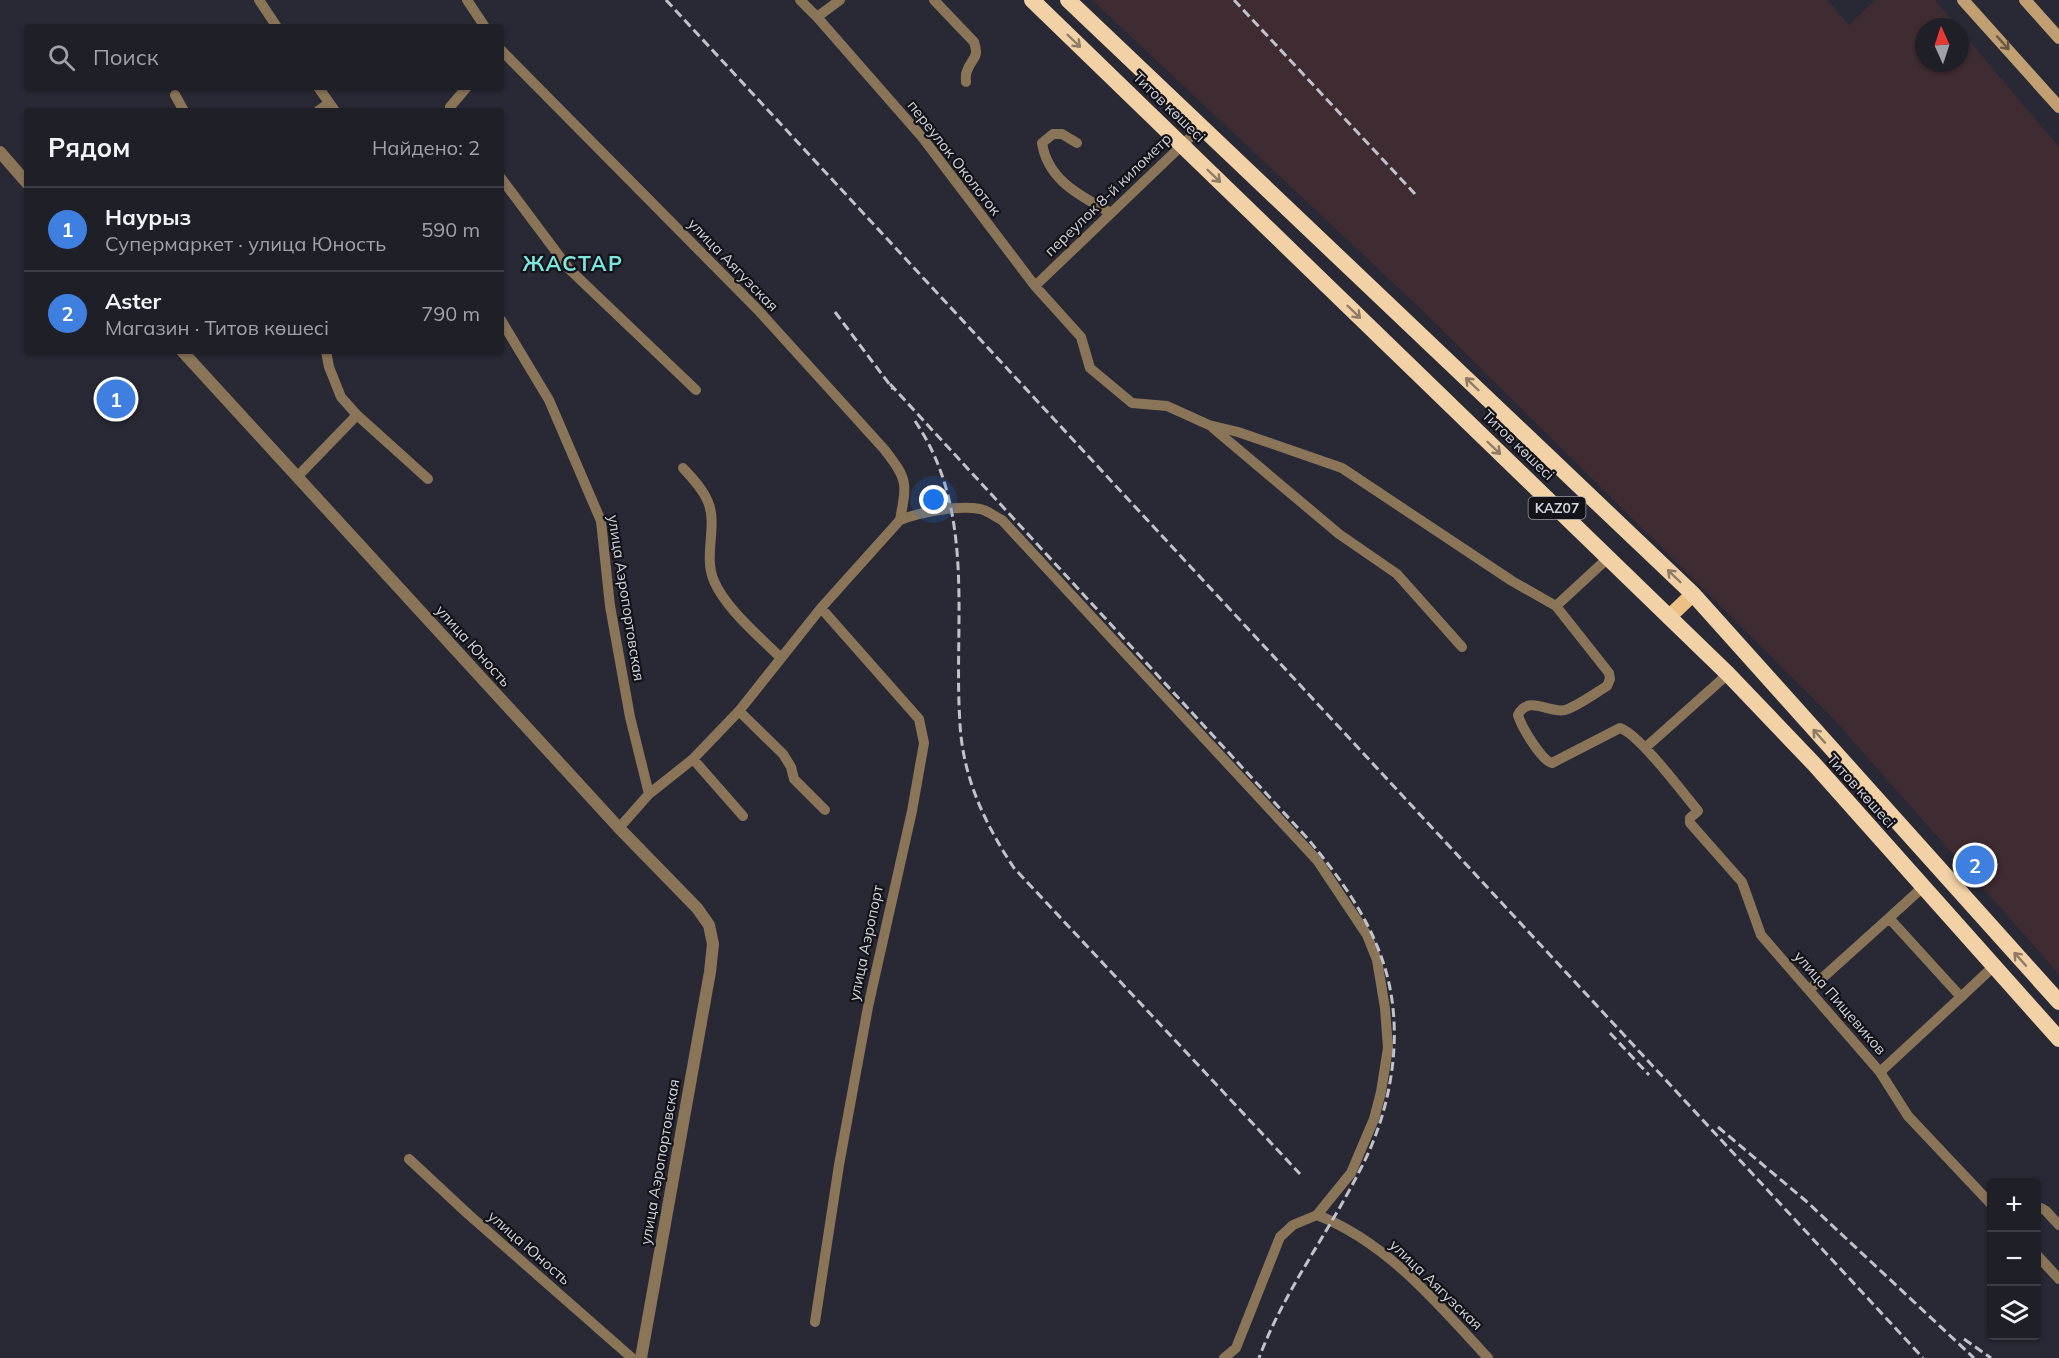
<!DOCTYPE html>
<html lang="ru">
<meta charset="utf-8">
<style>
:root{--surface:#1f1f28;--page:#2c2c34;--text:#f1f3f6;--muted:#a1a2a8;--line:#3c3d45;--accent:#ea580c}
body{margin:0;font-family:Mulish,sans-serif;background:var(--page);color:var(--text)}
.controls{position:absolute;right:18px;bottom:18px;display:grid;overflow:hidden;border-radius:6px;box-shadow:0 2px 4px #0004}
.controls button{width:54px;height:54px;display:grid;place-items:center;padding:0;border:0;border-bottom:2px solid var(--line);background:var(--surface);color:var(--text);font:30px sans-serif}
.compass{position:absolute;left:1915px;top:18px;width:54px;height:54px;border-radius:50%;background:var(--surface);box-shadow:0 2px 4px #0004;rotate:357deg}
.you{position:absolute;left:934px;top:500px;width:21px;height:21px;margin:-15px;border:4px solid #fff;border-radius:50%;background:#1a73e8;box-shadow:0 0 0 9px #1a73e833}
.badge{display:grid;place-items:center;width:39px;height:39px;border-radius:50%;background:var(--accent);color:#fff;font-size:20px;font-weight:700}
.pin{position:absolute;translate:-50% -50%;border:3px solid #fff;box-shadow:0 2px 6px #0006}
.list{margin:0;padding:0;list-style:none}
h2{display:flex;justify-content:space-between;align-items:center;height:78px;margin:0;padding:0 24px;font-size:26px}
h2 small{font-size:20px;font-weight:400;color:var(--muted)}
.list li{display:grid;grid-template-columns:39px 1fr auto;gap:18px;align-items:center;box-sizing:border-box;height:84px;padding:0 24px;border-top:2px solid var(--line)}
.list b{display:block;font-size:22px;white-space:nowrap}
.list p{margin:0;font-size:20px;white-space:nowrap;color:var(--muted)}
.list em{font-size:20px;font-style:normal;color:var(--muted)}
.icon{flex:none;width:33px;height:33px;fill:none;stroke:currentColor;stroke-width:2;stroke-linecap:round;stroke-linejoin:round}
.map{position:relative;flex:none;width:2059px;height:1358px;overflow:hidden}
.search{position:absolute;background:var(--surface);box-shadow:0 2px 4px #0004;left:24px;top:24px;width:480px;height:66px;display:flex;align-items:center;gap:15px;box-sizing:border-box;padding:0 21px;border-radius:6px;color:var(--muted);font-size:22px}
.panel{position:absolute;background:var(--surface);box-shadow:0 2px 4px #0004;left:24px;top:108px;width:480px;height:246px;border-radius:6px}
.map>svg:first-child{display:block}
.industrial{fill:#3f2b32}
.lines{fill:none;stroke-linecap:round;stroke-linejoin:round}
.minor{stroke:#8a7559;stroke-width:10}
.tertiary{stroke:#8a7559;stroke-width:12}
.secondary{stroke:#c19f72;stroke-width:12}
.primary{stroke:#ecbf84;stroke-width:15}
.trunk{stroke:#f2d1a6;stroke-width:16}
.rail{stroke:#c1c2ca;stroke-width:3;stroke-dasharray:9 4.5;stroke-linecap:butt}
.oneway{stroke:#8d7b66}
.oneway2{stroke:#6a5845}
.labels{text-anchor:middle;stroke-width:4.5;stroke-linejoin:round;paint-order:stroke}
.shield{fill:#121218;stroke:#999aa1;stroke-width:1.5}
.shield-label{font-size:14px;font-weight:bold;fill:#d3d4dc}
.street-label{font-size:15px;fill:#d3d4dc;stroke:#121218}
.district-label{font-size:21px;font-weight:bold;letter-spacing:1.5px;fill:#7ce6dd;stroke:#121218}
</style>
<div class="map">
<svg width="2059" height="1358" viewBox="0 0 2059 1358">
<rect width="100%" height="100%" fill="#292935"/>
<path class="industrial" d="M 1092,0 L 1827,0 L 1849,25 L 1875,0 L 1935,0 L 1957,27 L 1924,27 L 1924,63 L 1960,63 L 1960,30 L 2059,147 L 2059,974 L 1830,715 L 1420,308 Z"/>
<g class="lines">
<path class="minor" d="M 259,0 L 277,27
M 467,0 L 485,27
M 800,0 L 817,17 L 922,137 L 1035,286 L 1081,337 L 1090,368 L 1132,403 L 1167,406 L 1209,425 L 1238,432 L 1342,468 L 1512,581 L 1556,606 L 1609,673 L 1610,679 L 1607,686 C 1597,692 1576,707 1565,710 C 1550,714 1528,694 1518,715 C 1521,726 1541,760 1552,763 L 1620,728 C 1639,734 1683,793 1698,811 L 1690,818 L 1690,823 L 1742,882 L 1761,935 L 1880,1072 L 1908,1116 L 1992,1205
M 934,0 L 974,42 C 980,59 971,58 967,71 C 965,75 966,78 966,82
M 817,17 L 840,0
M 501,50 L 758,310 L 884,449 C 908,480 907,482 900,520
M 318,87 L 335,111
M 175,95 L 184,111
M 318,111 L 329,103
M 453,111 L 450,107 L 467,87
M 1077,143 L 1062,134 L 1053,134 L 1042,143 C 1048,181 1081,196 1111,213
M 501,178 L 569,269 L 696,390
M 1035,286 L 1202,126
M 501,320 L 549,400 L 601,521 L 610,606 L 630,717 L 649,794
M 326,351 L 329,367 L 341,397 L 357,415 L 428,479
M 1213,428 L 1339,534 L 1397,574 L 1462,647
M 683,468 C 692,478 703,489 708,502 C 718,525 703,556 714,581 C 726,609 759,636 781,658
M 297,477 L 357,415
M 1556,606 L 1608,558
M 739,711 L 783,754 L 791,767 L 794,779 L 825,810
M 1645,748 L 1728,674
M 693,759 L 743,816
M 619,828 L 649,794 L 693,759 L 739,711 L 821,608 L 900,520 C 920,512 958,505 980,509 C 987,510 995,517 1002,520 L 1317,860 L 1367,935 L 1377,960 L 1385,1008 L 1388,1048 L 1381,1092 L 1374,1119 L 1351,1173 L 1317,1215
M 1923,887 L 1889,918 L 1961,997 L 1994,966
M 1809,990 L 1889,918
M 1880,1072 L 1961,997
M 409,1159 L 468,1214 L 632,1358
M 2036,1209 L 2041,1208 L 2046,1211 L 2059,1225
M 2036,1254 L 2059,1279
M 815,1322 L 839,1165 L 868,1007 L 912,811 L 924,743 L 919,719 L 821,608
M 1224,1358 L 1236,1348 L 1280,1237 L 1293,1225 L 1317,1215 C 1387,1242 1438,1304 1488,1358"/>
<path class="tertiary" d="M 0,152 L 27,183
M 182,351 L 619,828 L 697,908 L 709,925 L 713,944 L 710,972 L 641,1358"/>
<path class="secondary" d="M 1963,0 L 2059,107
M 2025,0 L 2059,38"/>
<path class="primary" d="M 1669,617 L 1693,594"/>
<path class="trunk" d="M 1032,0 L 1728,674 L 1814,764 L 2059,1039
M 1068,0 L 1693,594 L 2059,1002"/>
<path class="rail" d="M 666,0 L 1923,1358
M 1234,0 L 1415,194
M 835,312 L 893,389
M 890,384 L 1308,839 C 1338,875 1367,915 1382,959 C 1406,1026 1393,1108 1360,1170 C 1328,1234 1284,1291 1259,1358
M 915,421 C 977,512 953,622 960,724 C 963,778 985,824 1014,868 L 1300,1174
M 1610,1033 L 1649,1075
M 1718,1127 L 1806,1201 L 1974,1358
M 1964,1339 L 1991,1358"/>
</g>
<defs><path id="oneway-shaft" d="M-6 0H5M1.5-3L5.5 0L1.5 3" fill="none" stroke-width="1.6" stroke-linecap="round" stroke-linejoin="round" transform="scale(1.5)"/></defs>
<g class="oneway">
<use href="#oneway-shaft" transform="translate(1074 41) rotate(44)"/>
<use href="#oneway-shaft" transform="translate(1214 176) rotate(44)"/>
<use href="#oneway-shaft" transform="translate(1354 312) rotate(44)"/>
<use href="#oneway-shaft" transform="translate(1472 384) rotate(-136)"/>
<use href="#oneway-shaft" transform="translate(1494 448) rotate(44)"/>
<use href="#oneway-shaft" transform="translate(1674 576) rotate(-136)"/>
<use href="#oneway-shaft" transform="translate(1819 736) rotate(-132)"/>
<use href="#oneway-shaft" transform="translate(2020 959) rotate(-132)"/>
</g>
<use class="oneway2" href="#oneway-shaft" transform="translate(2003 43) rotate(48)"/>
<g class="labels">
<rect class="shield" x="1528.5" y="497" width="57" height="22" rx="4.5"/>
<g class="shield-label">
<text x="1557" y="513">KAZ07</text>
</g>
<g class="street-label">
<text transform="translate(1169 107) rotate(44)" y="5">Титов көшесі</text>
<text transform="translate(954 158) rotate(52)" y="5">переулок Околоток</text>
<text transform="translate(1108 195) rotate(-44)" y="5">переулок 8-й километр</text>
<text transform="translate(733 265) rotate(46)" y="5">улица Аягузская</text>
<text transform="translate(1518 445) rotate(44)" y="5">Титов көшесі</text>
<text transform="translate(626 598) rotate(81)" y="5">улица Аэропортовская</text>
<text transform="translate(473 646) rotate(48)" y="5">улица Юность</text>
<text transform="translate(1861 791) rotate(48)" y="5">Титов көшесі</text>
<text transform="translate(866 943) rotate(-78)" y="5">улица Аэропорт</text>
<text transform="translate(1840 1003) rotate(49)" y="5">улица Пищевиков</text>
<text transform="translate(660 1162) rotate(-80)" y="5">улица Аэропортовская</text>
<text transform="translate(529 1248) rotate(41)" y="5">улица Юность</text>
<text transform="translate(1436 1285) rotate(44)" y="5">улица Аягузская</text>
</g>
<g class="district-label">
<text x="573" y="271">ЖАСТАР</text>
</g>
</g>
</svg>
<div class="controls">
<button>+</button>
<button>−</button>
<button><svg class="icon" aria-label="layers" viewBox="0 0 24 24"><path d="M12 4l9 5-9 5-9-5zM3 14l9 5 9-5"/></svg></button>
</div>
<svg class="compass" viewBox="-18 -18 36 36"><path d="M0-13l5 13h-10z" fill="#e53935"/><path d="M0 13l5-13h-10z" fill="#a1a2a8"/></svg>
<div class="you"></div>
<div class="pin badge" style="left:116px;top:399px;background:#3f7fe0">1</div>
<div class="pin badge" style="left:1975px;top:865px;background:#3f7fe0">2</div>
<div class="search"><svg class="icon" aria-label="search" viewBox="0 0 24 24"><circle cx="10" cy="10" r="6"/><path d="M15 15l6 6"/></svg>Поиск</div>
<section class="panel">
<h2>Рядом<small>Найдено: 2</small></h2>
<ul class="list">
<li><span class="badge" style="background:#3f7fe0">1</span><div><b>Наурыз</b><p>Супермаркет · улица Юность</p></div><em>590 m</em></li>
<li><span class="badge" style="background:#3f7fe0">2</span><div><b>Aster</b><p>Магазин · Титов көшесі</p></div><em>790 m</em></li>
</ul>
</section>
</div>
